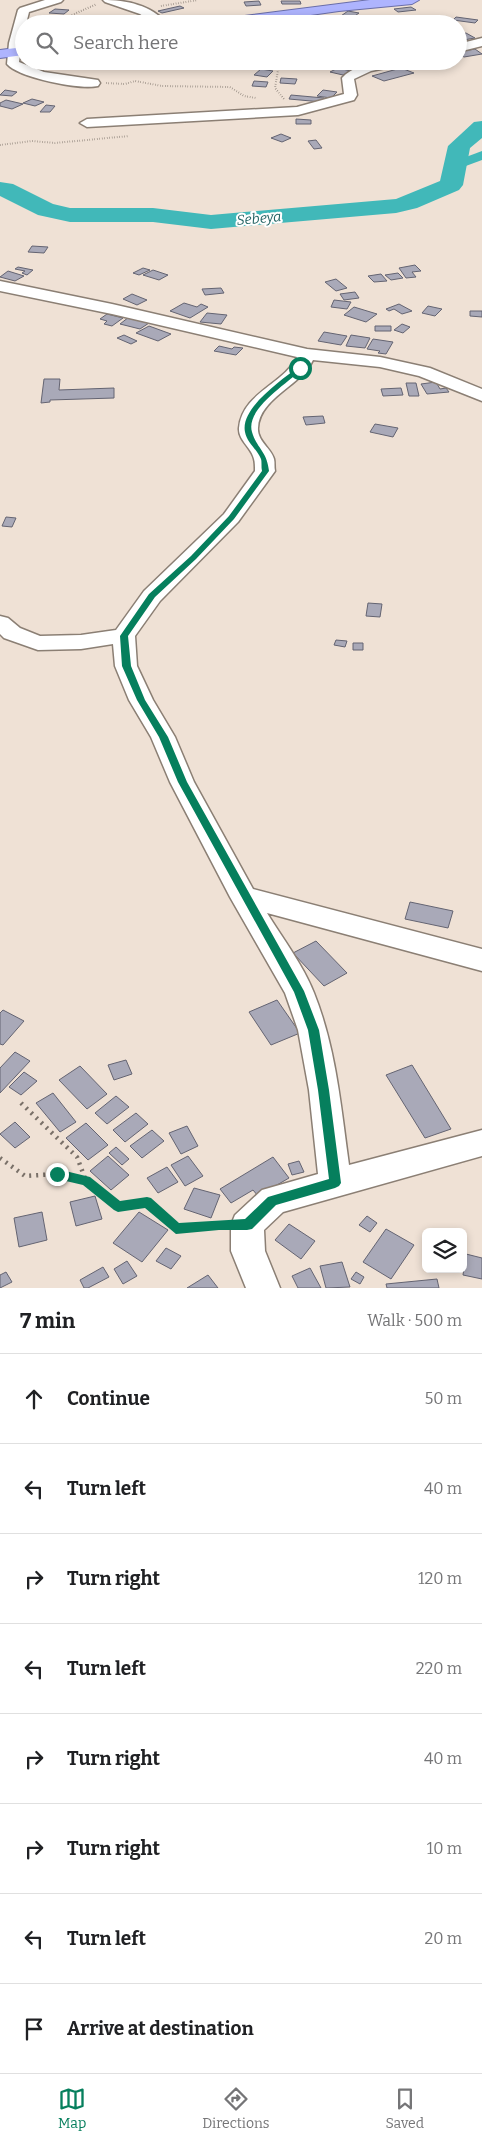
<!DOCTYPE html>
<meta charset="utf-8">
<style>
:root{--surface:#fff;--page:#f2f2f2;--text:#202124;--muted:#757577;--line:#e0e0e0;--accent:#067f5d}
body{margin:0;font-family:Bitter,serif;background:var(--page);color:var(--text)}
.controls{position:absolute;right:15px;bottom:15px;display:grid;overflow:hidden;border-radius:8px;box-shadow:0 2px 8px #0003}
.controls button{width:45px;height:45px;display:grid;place-items:center;padding:0;border:0;border-bottom:1px solid var(--line);background:var(--surface);color:var(--text);font:25px sans-serif}
.stop{position:absolute;width:15px;height:15px;margin:-11px;border:4px solid #067f5d;border-radius:50%;background:#fff}
.stop.end{background:#067f5d;border-color:#fff;box-shadow:0 1px 5px #0008}
.list{margin:0;padding:0;list-style:none}
h2{display:flex;justify-content:space-between;align-items:center;height:65px;margin:0;padding:0 20px;font-size:21px}
h2 small{font-size:16px;font-weight:400;color:var(--muted)}
.list li{display:grid;grid-template-columns:32px 1fr auto;gap:15px;align-items:center;box-sizing:border-box;height:90px;padding:0 20px;border-top:1px solid var(--line)}
.list b{display:block;font-size:19px;white-space:nowrap}
.list em{font-size:16px;font-style:normal;color:var(--muted)}
.icon{flex:none;width:28px;height:28px;fill:none;stroke:currentColor;stroke-width:2;stroke-linecap:round;stroke-linejoin:round}
.map{position:relative;flex:none;width:482px;height:1288px;overflow:hidden}
.search{position:absolute;background:var(--surface);box-shadow:0 2px 8px #0003;left:15px;right:15px;top:15px;height:55px;display:flex;align-items:center;gap:12px;box-sizing:border-box;padding:0 18px;border-radius:28px;color:var(--muted);font-size:19px}
.sheet{height:785px;background:var(--surface)}
nav{display:flex;justify-content:space-around;align-items:center;box-sizing:border-box;height:70px;border-top:1px solid var(--line);background:var(--surface);font-size:14px;color:var(--muted)}
nav a{display:grid;justify-items:center;gap:2px}
nav .on{color:var(--accent)}
.map>svg:first-child{display:block}
.lines{fill:none;stroke-linecap:round;stroke-linejoin:round}
.canal{fill:#41b8b9;fill-rule:evenodd}
.river{fill:#41b8b9;fill-rule:evenodd}
.building{fill:#a9a9b8;stroke:#646472}
.minor-casing{stroke:#8b7f74;stroke-width:3}
.trunk-casing{stroke:#6a6ea8;stroke-width:2}
.path-far1{stroke:#797068;stroke-width:2;stroke-dasharray:0.5 2;stroke-linecap:butt}
.path{stroke:#797068;stroke-width:4.5;stroke-dasharray:2 5;stroke-linecap:butt}
.minor{fill:#fff;fill-rule:evenodd}
.trunk{fill:#aeb4fe;fill-rule:evenodd}
.route{fill:#067f5d}
.labels{text-anchor:middle;stroke-width:4;stroke-linejoin:round;paint-order:stroke}
.far-water-label{font-size:14px;font-style:italic;fill:#236363;stroke:#fff}
</style>
<div class="map">
<svg width="482" height="1288" viewBox="0 0 482 1288">
<rect width="100%" height="100%" fill="#efe1d5"/>
<g class="lines">
<path class="canal" d="M 482,151 L 482,160 L 455,170 L 448,166 L 450,163 Z"/>
<path class="river" d="M 482,121 L 482,138 L 470,148 L 463,185 L 459,190 L 417,208 L 396,213 L 211,229 L 153,222 L 70,222 L 38,215 L 0,196 L 0,182 L 13,184 L 53,204 L 70,208 L 153,208 L 211,215 L 396,199 L 440,181 L 448,146 L 474,122 Z"/>
</g>
<path class="building" d="M 259,1 L 261,5 L 246,6 L 244,2 Z
M 281,1 L 300,1 L 301,4 L 282,4 Z
M 180,6 L 184,8 L 162,13 L 158,11 Z
M 411,7 L 416,10 L 398,12 L 394,9 Z
M 55,9 L 69,10 L 64,14 L 49,13 Z
M 348,11 L 359,13 L 349,20 L 338,18 Z
M 194,16 L 198,21 L 182,22 L 178,17 Z
M 456,17 L 478,20 L 475,23 L 453,20 Z
M 466,33 L 475,38 L 458,41 L 458,34 Z
M 475,49 L 482,54 L 464,57 L 458,54 L 458,52 Z
M 186,61 L 205,61 L 203,65 L 184,64 Z
M 340,61 L 344,61 L 351,63 L 340,68 L 330,65 Z
M 432,61 L 452,61 L 455,63 L 437,67 L 426,63 Z
M 338,68 L 351,71 L 343,75 L 330,72 Z
M 401,68 L 414,73 L 384,81 L 372,76 Z
M 261,69 L 273,71 L 267,77 L 254,75 Z
M 281,78 L 297,79 L 295,84 L 280,83 Z
M 254,81 L 268,82 L 266,87 L 252,86 Z
M 5,90 L 17,92 L 12,96 L 0,95 Z
M 323,90 L 337,92 L 331,98 L 317,96 Z
M 291,95 L 324,98 L 322,102 L 289,99 Z
M 32,99 L 44,102 L 35,106 L 23,103 Z
M 6,100 L 23,104 L 12,109 L 0,106 L 0,103 Z
M 46,105 L 55,106 L 50,112 L 40,112 Z
M 296,119 L 311,120 L 311,124 L 296,124 Z
M 281,134 L 291,138 L 282,142 L 271,138 Z
M 316,140 L 322,148 L 314,149 L 308,141 Z
M 32,246 L 48,247 L 44,253 L 28,252 Z
M 415,265 L 421,271 L 412,272 L 416,277 L 406,278 L 399,268 Z
M 18,267 L 33,270 L 27,275 L 22,273 L 25,271 L 15,269 Z
M 143,268 L 150,270 L 139,275 L 133,273 Z
M 153,270 L 168,275 L 159,280 L 143,275 Z
M 8,271 L 24,276 L 15,281 L 0,277 Z
M 398,273 L 403,278 L 391,280 L 385,275 Z
M 381,274 L 387,281 L 374,282 L 368,276 Z
M 336,279 L 347,288 L 336,291 L 325,282 Z
M 221,288 L 224,293 L 205,295 L 202,289 Z
M 355,292 L 359,298 L 344,300 L 340,294 Z
M 132,294 L 147,300 L 137,305 L 123,299 Z
M 334,300 L 351,302 L 347,309 L 331,307 Z
M 184,303 L 197,307 L 201,304 L 208,307 L 190,318 L 170,311 Z
M 399,304 L 412,311 L 402,314 L 394,309 L 389,311 L 386,309 Z
M 428,306 L 442,309 L 435,316 L 422,313 Z
M 354,307 L 377,314 L 366,322 L 344,315 Z
M 470,311 L 482,311 L 482,317 L 470,316 Z
M 207,313 L 227,315 L 221,324 L 200,322 Z
M 107,314 L 123,318 L 112,326 L 104,324 L 107,321 L 100,319 Z
M 129,317 L 149,323 L 140,329 L 120,324 Z
M 402,324 L 410,327 L 403,333 L 394,330 Z
M 149,326 L 171,334 L 158,341 L 136,333 Z
M 375,326 L 391,326 L 391,331 L 375,331 Z
M 324,332 L 347,336 L 341,345 L 318,341 Z
M 124,335 L 137,341 L 131,344 L 117,338 Z
M 351,335 L 370,338 L 365,348 L 346,346 Z
M 373,339 L 393,342 L 386,354 L 378,353 L 380,351 L 367,349 Z
M 219,346 L 232,349 L 234,347 L 243,348 L 236,355 L 214,351 Z
M 44,379 L 60,379 L 59,390 L 114,388 L 114,398 L 50,400 L 50,402 L 41,403 Z
M 436,382 L 440,389 L 446,388 L 449,392 L 427,394 L 421,384 Z
M 406,383 L 416,383 L 419,396 L 409,396 Z
M 401,388 L 403,395 L 383,396 L 381,389 Z
M 323,416 L 325,423 L 306,425 L 303,417 Z
M 375,424 L 398,428 L 393,437 L 370,432 Z
M 6,517 L 16,518 L 12,527 L 2,526 Z
M 368,603 L 382,604 L 380,617 L 366,616 Z
M 336,640 L 347,641 L 345,647 L 334,645 Z
M 353,643 L 363,643 L 363,650 L 353,650 Z
M 410,902 L 453,911 L 448,928 L 405,919 Z
M 316,941 L 347,973 L 324,986 L 293,953 Z
M 277,1000 L 300,1033 L 271,1045 L 249,1012 Z
M 3,1010 L 24,1021 L 3,1045 L 0,1044 L 0,1013 Z
M 15,1052 L 30,1061 L 0,1093 L 0,1068 Z
M 126,1060 L 132,1074 L 114,1080 L 108,1065 Z
M 412,1065 L 451,1129 L 425,1138 L 386,1075 Z
M 80,1066 L 107,1094 L 87,1109 L 59,1080 Z
M 24,1072 L 37,1081 L 21,1095 L 9,1087 Z
M 53,1093 L 76,1122 L 60,1132 L 36,1103 Z
M 116,1096 L 129,1107 L 107,1124 L 95,1113 Z
M 136,1113 L 148,1124 L 125,1142 L 113,1130 Z
M 15,1122 L 30,1137 L 15,1148 L 0,1134 Z
M 86,1123 L 108,1145 L 88,1160 L 66,1138 Z
M 187,1126 L 198,1146 L 181,1154 L 169,1133 Z
M 152,1130 L 164,1141 L 142,1158 L 130,1146 Z
M 116,1147 L 129,1159 L 122,1165 L 109,1153 Z
M 108,1156 L 129,1175 L 111,1190 L 90,1171 Z
M 188,1156 L 203,1176 L 185,1186 L 171,1165 Z
M 273,1157 L 289,1178 L 258,1196 L 253,1190 L 231,1203 L 220,1189 Z
M 299,1161 L 304,1172 L 292,1175 L 288,1164 Z
M 167,1167 L 178,1182 L 158,1193 L 147,1178 Z
M 194,1188 L 220,1195 L 211,1218 L 184,1209 Z
M 95,1196 L 102,1219 L 76,1226 L 70,1202 Z
M 42,1212 L 47,1240 L 19,1247 L 14,1218 Z
M 139,1212 L 168,1230 L 142,1262 L 113,1243 Z
M 367,1216 L 377,1223 L 370,1232 L 359,1225 Z
M 289,1224 L 315,1241 L 301,1259 L 275,1240 Z
M 386,1229 L 414,1245 L 391,1279 L 363,1262 Z
M 166,1248 L 181,1256 L 171,1269 L 156,1261 Z
M 466,1254 L 482,1258 L 482,1279 L 463,1275 Z
M 127,1261 L 137,1276 L 123,1284 L 114,1269 Z
M 342,1262 L 350,1287 L 326,1288 L 320,1266 Z
M 103,1267 L 109,1277 L 88,1288 L 84,1288 L 80,1280 Z
M 310,1268 L 321,1288 L 298,1288 L 292,1276 Z
M 6,1272 L 12,1282 L 0,1288 L 0,1275 Z
M 356,1272 L 364,1277 L 360,1284 L 351,1279 Z
M 208,1275 L 218,1288 L 187,1288 Z
M 437,1279 L 439,1288 L 387,1288 L 386,1284 Z"/>
<g class="lines">
<g class="minor-casing">
<path id="minor" d="M 45,0 L 63,0 L 61,2 L 29,12 L 26,24 L 24,24 L 19,62 L 44,72 L 98,80 L 100,83 L 98,86 C 81,90 19,78 7,64 L 9,43 L 18,10 L 20,8 Z
M 103,0 C 126,0 152,5 167,24 L 154,24 L 140,14 L 105,2 Z
M 482,38 L 482,46 L 458,52 L 458,44 Z
M 382,61 L 407,61 L 405,64 L 371,71 L 354,79 L 357,95 L 354,100 L 298,115 L 87,127 L 80,123 L 87,119 L 297,107 L 344,94 L 342,78 C 351,67 369,64 382,61 Z
M 0,281 L 112,304 L 307,349 L 380,357 L 430,368 L 482,389 L 482,401 L 419,376 L 380,367 L 313,360 C 301,386 259,398 258,428 C 257,441 271,448 274,459 C 275,463 274,467 275,471 L 238,522 L 160,601 L 135,636 L 137,666 L 153,700 L 175,737 L 194,782 L 253,889 L 482,949 L 482,971 L 267,913 C 283,939 303,965 314,993 C 336,1048 341,1107 349,1165 L 482,1130 L 482,1156 L 283,1212 L 264,1230 L 265,1251 L 280,1288 L 246,1288 L 231,1251 L 231,1225 L 235,1215 L 262,1190 L 318,1174 L 309,1090 L 298,1030 L 285,993 L 230,897 L 170,782 L 151,737 L 129,700 L 115,666 L 113,644 L 81,649 L 38,650 L 4,638 L 0,634 L 0,616 L 8,618 L 20,628 L 40,636 L 81,635 L 116,630 L 144,591 L 224,514 L 255,471 C 255,467 255,462 254,459 C 252,448 238,440 239,428 C 242,393 284,384 297,357 L 112,314 L 0,291 Z"/>
</g>
<g class="trunk-casing">
<path id="trunk" d="M 370,0 L 419,0 L 412,4 L 339,11 L 247,24 L 207,24 L 214,20 Z
M 24,47 L 24,55 L 0,58 L 0,50 Z"/>
</g>
<path class="path-far1" d="M 161,6 L 198,0
M 65,18 L 97,4
M 284,61 L 278,70 L 275,88 L 284,99
M 106,83 L 125,84 L 135,81 L 162,86 L 230,87 L 244,96 L 256,98
M 0,145 L 32,141 L 55,143 L 129,136"/>
<path class="path" d="M 21,1103 L 77,1157 L 86,1181 L 118,1206 L 147,1202 L 177,1229 L 222,1225
M 0,1158 L 25,1176 L 57,1174 L 86,1181"/>
<use href="#minor" class="minor"/>
<use href="#trunk" class="trunk"/>
</g>
<path class="route" d="M 298,367 L 303,368 C 289,383 245,408 252,432 C 257,449 267,451 269,471 L 234,519 L 196,559 L 155,597 L 128,636 L 131,666 L 145,700 L 168,737 L 187,782 L 304,991 L 319,1030 L 329,1090 L 341,1183 L 339,1186 L 335,1188 L 276,1205 L 252,1229 L 247,1230 L 219,1230 L 176,1234 L 145,1208 L 118,1212 L 114,1210 L 83,1185 L 53,1178 L 51,1174 L 53,1171 L 57,1169 L 90,1177 L 120,1201 L 147,1197 L 151,1198 L 179,1223 L 245,1219 L 268,1197 L 329,1179 L 318,1090 L 308,1030 L 294,992 L 178,782 L 159,737 L 137,700 L 122,666 L 120,636 L 149,594 L 191,556 L 229,516 L 262,471 C 261,467 262,462 261,459 C 257,449 247,443 245,432 C 240,408 282,380 298,367 Z"/>
<g class="labels">
<g class="far-water-label">
<text transform="translate(259 218) rotate(-5)" y="5">Sebeya</text>
</g>
</g>
</svg>
<div class="controls">
<button><svg class="icon" aria-label="layers" viewBox="0 0 24 24"><path d="M12 4l9 5-9 5-9-5zM3 14l9 5 9-5"/></svg></button>
</div>
<div class="stop" style="left:300px;top:368px"></div>
<div class="stop end" style="left:57px;top:1174px"></div>
<div class="search"><svg class="icon" aria-label="search" viewBox="0 0 24 24"><circle cx="10" cy="10" r="6"/><path d="M15 15l6 6"/></svg>Search here</div>
</div>
<section class="sheet">
<h2>7 min<small>Walk · 500 m</small></h2>
<ul class="list">
<li><svg class="icon" aria-label="ahead" viewBox="0 0 24 24"><path d="M12 20V5M6 11l6-6 6 6"/></svg><div><b>Continue</b></div><em>50 m</em></li>
<li><svg class="icon" aria-label="left" viewBox="0 0 24 24"><path d="M17 20v-9H6M10 6l-5 5 5 5"/></svg><div><b>Turn left</b></div><em>40 m</em></li>
<li><svg class="icon" aria-label="right" viewBox="0 0 24 24"><path d="M7 20v-9h11M14 6l5 5-5 5"/></svg><div><b>Turn right</b></div><em>120 m</em></li>
<li><svg class="icon" aria-label="left" viewBox="0 0 24 24"><path d="M17 20v-9H6M10 6l-5 5 5 5"/></svg><div><b>Turn left</b></div><em>220 m</em></li>
<li><svg class="icon" aria-label="right" viewBox="0 0 24 24"><path d="M7 20v-9h11M14 6l5 5-5 5"/></svg><div><b>Turn right</b></div><em>40 m</em></li>
<li><svg class="icon" aria-label="right" viewBox="0 0 24 24"><path d="M7 20v-9h11M14 6l5 5-5 5"/></svg><div><b>Turn right</b></div><em>10 m</em></li>
<li><svg class="icon" aria-label="left" viewBox="0 0 24 24"><path d="M17 20v-9H6M10 6l-5 5 5 5"/></svg><div><b>Turn left</b></div><em>20 m</em></li>
<li><svg class="icon" aria-label="arrive" viewBox="0 0 24 24"><path d="M6 21V4h12l-3 4 3 4H6"/></svg><div><b>Arrive at destination</b></div></li>
</ul>
</section>
<nav>
<a class="on"><svg class="icon" aria-label="map" viewBox="0 0 24 24"><path d="M3 6l6-2 6 2 6-2v14l-6 2-6-2-6 2zM9 4v14M15 6v14"/></svg>Map</a>
<a><svg class="icon" aria-label="directions" viewBox="0 0 24 24"><path d="M12 3l9 9-9 9-9-9zM9 14v-3h6M13 9l2 2-2 2"/></svg>Directions</a>
<a><svg class="icon" aria-label="saved" viewBox="0 0 24 24"><path d="M7 4h10v16l-5-4-5 4z"/></svg>Saved</a>
</nav>
